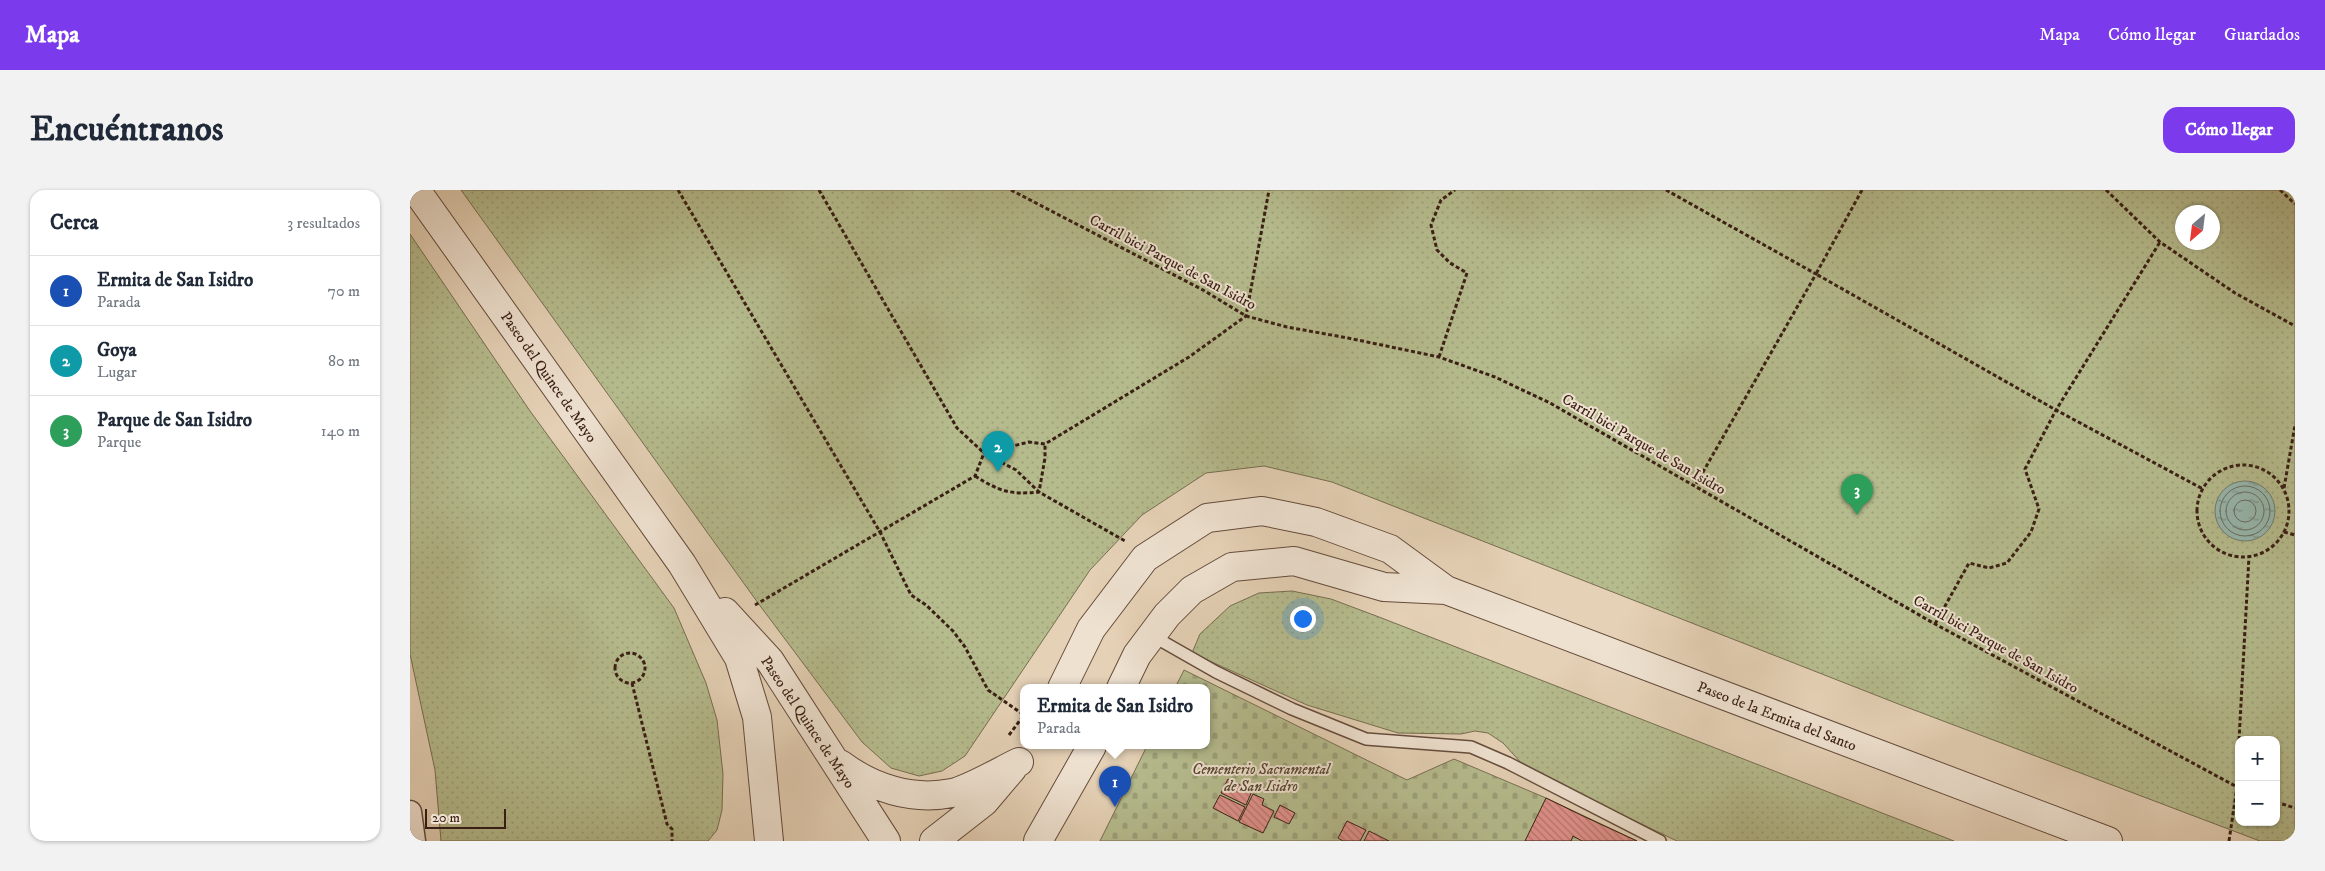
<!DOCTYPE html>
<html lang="es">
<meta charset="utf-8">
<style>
:root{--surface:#fff;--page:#f2f2f3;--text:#1f2937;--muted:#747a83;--line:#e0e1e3;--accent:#7c3aed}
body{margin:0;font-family:"IM FELL DW Pica",serif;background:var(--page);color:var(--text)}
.controls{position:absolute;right:15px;bottom:15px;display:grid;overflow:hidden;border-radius:10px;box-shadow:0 1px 4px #0004}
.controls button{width:45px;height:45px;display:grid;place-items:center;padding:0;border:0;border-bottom:1px solid var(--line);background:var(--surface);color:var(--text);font:25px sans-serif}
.compass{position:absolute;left:1765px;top:15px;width:45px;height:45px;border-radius:50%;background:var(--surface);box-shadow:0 1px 4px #0004;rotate:208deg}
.scale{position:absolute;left:15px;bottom:12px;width:81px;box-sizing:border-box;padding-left:5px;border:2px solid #3a1f14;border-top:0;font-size:14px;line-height:18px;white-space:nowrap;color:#3a1f14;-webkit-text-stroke:4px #eee1d0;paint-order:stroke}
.you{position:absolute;left:892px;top:428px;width:18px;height:18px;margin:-12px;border:4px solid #fff;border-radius:50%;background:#1a73e8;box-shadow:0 0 0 8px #1a73e833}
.badge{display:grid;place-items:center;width:32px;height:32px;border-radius:50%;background:var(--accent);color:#fff;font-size:16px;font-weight:700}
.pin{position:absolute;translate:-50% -41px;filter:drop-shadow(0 1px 2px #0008)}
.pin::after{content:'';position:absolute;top:26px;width:18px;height:15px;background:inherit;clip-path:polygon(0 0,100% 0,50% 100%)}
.popup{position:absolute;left:610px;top:494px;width:190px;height:65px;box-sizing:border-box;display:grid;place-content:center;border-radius:10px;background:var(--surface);filter:drop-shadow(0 1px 4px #0005);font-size:16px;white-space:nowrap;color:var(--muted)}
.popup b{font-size:19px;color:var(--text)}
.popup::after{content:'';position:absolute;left:50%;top:100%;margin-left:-10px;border:10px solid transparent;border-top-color:var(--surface)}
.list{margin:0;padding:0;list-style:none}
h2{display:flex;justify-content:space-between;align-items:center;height:65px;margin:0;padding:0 20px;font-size:21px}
h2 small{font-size:16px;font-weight:400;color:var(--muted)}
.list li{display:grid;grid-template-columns:32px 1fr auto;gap:15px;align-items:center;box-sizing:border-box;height:70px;padding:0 20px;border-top:1px solid var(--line)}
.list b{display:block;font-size:19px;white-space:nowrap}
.list p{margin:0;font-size:16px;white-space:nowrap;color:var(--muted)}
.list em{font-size:16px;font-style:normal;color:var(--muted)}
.map{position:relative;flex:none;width:1885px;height:651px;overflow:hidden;border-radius:15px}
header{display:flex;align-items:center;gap:30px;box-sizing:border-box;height:70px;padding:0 25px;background:var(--accent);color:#fff}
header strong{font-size:24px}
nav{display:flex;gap:28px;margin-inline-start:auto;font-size:18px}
.intro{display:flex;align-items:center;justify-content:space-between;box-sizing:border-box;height:120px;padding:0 30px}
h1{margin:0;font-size:35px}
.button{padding:12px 22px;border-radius:15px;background:var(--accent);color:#fff;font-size:18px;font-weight:700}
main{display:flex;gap:30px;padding:0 30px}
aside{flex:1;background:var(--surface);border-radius:15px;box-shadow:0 1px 4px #0004}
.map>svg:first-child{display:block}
.green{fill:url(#green-dots);stroke:#786d50;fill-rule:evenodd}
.cemetery{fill:url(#cemetery-stones);stroke:#786d50}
.water{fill:url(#water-ripples);stroke:#717a70}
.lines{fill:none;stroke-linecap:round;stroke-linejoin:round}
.shore{stroke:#686b60;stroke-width:1}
.building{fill:url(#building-back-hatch);stroke:#3a1f14}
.service-casing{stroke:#654c3c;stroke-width:14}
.minor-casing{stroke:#654c3c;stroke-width:25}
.tertiary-casing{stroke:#654c3c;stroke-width:30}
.path{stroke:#3a1f14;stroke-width:3;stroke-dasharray:4 2.5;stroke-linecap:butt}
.service{stroke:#eee1d0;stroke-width:11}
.minor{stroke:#eee1d0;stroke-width:22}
.tertiary{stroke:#eee1d0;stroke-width:28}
.labels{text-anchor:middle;stroke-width:4;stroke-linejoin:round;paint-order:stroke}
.street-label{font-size:15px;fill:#3a1f14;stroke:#eee1d0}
.park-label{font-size:15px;font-style:italic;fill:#594632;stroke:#eee1d0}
</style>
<header>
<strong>Mapa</strong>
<nav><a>Mapa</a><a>Cómo llegar</a><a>Guardados</a></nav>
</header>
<div class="intro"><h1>Encuéntranos</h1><a class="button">Cómo llegar</a></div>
<main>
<aside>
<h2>Cerca<small>3 resultados</small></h2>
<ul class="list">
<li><span class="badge" style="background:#1a4fb4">1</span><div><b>Ermita de San Isidro</b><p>Parada</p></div><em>70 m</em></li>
<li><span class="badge" style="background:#0f9aa8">2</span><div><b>Goya</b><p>Lugar</p></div><em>80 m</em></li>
<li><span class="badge" style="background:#2e9e5b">3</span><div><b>Parque de San Isidro</b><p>Parque</p></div><em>140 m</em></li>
</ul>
</aside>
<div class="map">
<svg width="1885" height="651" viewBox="0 0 1885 651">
<defs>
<pattern id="green-dots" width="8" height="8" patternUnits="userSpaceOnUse" patternTransform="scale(1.25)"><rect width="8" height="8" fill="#b5bb8d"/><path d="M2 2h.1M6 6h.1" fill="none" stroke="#9ca079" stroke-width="1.8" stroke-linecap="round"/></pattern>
<pattern id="cemetery-stones" width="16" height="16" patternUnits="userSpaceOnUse" patternTransform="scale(1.25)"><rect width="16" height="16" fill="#b5bb8d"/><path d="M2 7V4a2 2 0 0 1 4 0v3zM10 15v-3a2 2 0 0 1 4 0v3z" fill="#9ca079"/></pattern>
<pattern id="water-ripples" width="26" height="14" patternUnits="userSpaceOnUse" patternTransform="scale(1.25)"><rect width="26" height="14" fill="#96b7ad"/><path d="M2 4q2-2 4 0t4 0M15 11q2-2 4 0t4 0" fill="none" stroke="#7b948c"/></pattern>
<pattern id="building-back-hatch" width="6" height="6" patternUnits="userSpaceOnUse" patternTransform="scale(1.25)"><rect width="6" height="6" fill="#e0918b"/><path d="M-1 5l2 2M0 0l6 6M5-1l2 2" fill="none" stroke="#b77670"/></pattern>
</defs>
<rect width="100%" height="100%" fill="#e5d1b6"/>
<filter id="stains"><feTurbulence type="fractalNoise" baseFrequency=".004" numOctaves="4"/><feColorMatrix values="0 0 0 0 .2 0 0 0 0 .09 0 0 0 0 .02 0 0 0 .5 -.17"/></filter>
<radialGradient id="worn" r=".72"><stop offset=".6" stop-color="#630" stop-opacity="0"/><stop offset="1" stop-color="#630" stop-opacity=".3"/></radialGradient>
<path class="green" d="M 51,0 L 1885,0 L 1885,651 L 1850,651 L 1491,515 L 922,292 L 854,276 L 796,283 L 732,325 L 680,380 L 555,566 L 532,581 L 509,586 L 481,578 L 452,552 L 348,413 ZM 1772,22 L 1802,22 L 1802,52 L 1772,52 ZM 1829,550 L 1866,550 L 1866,632 L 1829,632 Z
M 0,44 L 120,221 L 264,418 L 296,493 L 307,530 L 313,584 L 312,620 L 307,640 L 298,651 L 31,651 L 25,580 L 0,464 Z
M 882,401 L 921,409 L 969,427 L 1544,651 L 1267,651 L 1150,595 L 1114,576 L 1093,553 L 1078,543 L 1065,541 L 1051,544 L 988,543 L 897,515 L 782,463 L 790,444 L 820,416 L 849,403 Z"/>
<path class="cemetery" d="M 774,480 L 997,590 L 1044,569 L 1136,608 L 1227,651 L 690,651 L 737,556 L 796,556 L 796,498 L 765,498 Z"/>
<path class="water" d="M1805 321a30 30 0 1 1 60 0a30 30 0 1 1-60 0Z"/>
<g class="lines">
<path class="shore" d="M1810 321a25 25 0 1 1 50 0a25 25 0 1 1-50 0Z
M1816 321a19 19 0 1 1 38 0a19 19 0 1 1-38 0Z
M1824 321a11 11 0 1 1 22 0a11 11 0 1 1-22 0Z"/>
</g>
<path class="building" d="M 818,589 L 842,601 L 836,615 L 811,603 Z
M 843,604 L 854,609 L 852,615 L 864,621 L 853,643 L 829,632 Z
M 810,605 L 835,617 L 828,631 L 803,618 Z
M 1136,608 L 1173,626 L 1227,651 L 1172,651 L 1163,646 L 1161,651 L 1115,651 Z
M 870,615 L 885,623 L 879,634 L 864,627 Z
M 937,631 L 956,640 L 950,651 L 933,651 L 928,648 Z
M 959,641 L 979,651 L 954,651 Z"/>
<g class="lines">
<g class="service-casing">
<path id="service" d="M 741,445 L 806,482 L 882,519 L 956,549 L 1061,557 L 1098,573 L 1250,651"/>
</g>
<g class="minor-casing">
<path id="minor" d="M 0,622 L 4,651"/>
</g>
<g class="tertiary-casing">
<path id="tertiary" d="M 6,0 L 272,374 L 329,468 L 347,527 L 359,651
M 315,422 L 360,471 L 476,651
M 652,498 L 681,439 L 735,368 L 797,328 L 852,321 L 906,332 L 980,359 L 1036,400 L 1698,651
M 711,498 L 727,465 L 757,425 L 782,400 L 822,377 L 884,371 L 974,397 L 1036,400
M 430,574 C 462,598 502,611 542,603 C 558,600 592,580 609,572
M 524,651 L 574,612 L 602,579
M 628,651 L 682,556"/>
</g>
<path class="path" d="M 268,0 L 470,342 L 501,405 L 516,415 L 543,441 L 555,457 L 578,500 L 614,525
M 409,0 L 547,238 L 574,263 L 606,280 L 629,302 L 715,351
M 601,0 L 793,100 L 836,126 L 877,137 L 938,148 L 1029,167 L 1085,187 L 1140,213 L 1525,434 L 1829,598
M 1256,0 L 1406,84 L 1285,296
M 1452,0 L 1406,84 L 1646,220 L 1793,299
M 1696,0 L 1750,52 L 1825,103 L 1885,136
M 1870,0 L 1885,14
M 1029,167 L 1057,83 L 1040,73 L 1027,60 L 1021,35 L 1031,10 L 1045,0
M1787 321a46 46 0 1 1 92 0a46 46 0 1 1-92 0Z
M 565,286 C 589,301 600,305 629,302 L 635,268 L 635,254
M 1874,298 L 1885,235
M 1874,342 L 1885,345
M 345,415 L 565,286 L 574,263 L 619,252 L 635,254 L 779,167 L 836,126 L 859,0
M 1525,434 L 1559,373 L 1579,378 L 1597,373 L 1621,342 L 1629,319 L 1615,279 L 1646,220 L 1750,52
M205 478a15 15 0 1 1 30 0a15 15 0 1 1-30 0Z
M 222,493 L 257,634 L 262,639 L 262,651
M 599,545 L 614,525
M 1829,550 L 1839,366
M 1866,612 L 1885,618
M 1819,651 L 1827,597 L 1829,561"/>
<use href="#service" class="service"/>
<use href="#minor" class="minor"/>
<use href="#tertiary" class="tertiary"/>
</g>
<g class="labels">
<g class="street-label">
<text transform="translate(763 72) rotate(28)" y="5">Carril bici Parque de San Isidro</text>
<text transform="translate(139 187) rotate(55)" y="5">Paseo del Quince de Mayo</text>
<text transform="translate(1234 254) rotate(30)" y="5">Carril bici Parque de San Isidro</text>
<text transform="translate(1586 454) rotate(29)" y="5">Carril bici Parque de San Isidro</text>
<text transform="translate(1367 526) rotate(21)" y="5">Paseo de la Ermita del Santo</text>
<text transform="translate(398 532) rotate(56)" y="5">Paseo del Quince de Mayo</text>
</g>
<g class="park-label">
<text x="851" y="584">Cementerio Sacramental<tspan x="851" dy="17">de San Isidro</tspan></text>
</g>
</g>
<rect width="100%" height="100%" filter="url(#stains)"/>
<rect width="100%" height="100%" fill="url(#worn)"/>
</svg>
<div class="controls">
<button>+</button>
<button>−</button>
</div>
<svg class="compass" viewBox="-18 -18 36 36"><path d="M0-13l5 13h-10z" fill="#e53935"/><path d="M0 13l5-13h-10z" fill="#747a83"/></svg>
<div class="scale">20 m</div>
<div class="you"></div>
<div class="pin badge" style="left:705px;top:617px;background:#1a4fb4">1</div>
<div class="popup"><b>Ermita de San Isidro</b>Parada</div>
<div class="pin badge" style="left:588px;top:282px;background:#0f9aa8">2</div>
<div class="pin badge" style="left:1447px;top:325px;background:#2e9e5b">3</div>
</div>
</main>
